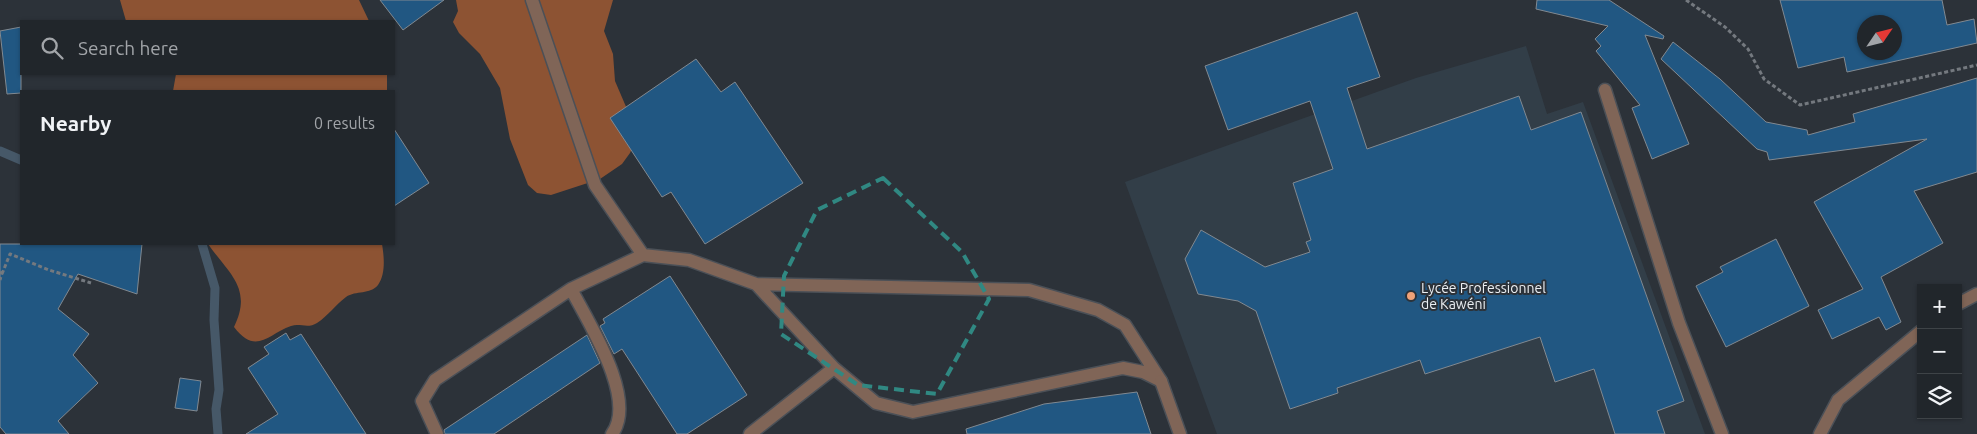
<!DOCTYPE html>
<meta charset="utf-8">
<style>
:root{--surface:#21262b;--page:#292e33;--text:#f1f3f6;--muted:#a2a5a9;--line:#3e4347}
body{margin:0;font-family:Ubuntu,sans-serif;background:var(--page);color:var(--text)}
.controls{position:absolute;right:15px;bottom:15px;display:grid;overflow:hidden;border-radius:0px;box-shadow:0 1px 4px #0004}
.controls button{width:45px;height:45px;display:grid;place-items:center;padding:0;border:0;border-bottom:1px solid var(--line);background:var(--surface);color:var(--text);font:25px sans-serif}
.compass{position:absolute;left:1857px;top:15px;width:45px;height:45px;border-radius:50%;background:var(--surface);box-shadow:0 1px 4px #0004;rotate:55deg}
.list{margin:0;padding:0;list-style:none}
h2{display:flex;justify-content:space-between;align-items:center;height:65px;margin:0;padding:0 20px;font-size:21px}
h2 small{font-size:16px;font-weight:400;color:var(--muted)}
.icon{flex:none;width:28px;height:28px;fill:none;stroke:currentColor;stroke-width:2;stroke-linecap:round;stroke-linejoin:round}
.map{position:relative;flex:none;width:1977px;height:434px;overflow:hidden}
.search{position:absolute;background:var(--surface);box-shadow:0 1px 4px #0004;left:20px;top:20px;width:375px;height:55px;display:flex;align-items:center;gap:12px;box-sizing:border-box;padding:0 18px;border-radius:0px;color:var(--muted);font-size:19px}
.panel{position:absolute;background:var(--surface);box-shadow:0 1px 4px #0004;left:20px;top:90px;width:375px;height:155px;border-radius:0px}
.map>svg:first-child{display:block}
.built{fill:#323e48}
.forest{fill:#8d5333}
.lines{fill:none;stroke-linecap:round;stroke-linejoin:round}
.stream{stroke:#465868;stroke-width:9}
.building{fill:#215782;stroke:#818991;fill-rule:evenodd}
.lane-casing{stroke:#4b5057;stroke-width:15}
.street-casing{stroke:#4b5057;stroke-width:15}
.path{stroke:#74797f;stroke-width:3;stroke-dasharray:4 2.5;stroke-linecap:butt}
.lane{stroke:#806557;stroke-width:12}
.street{stroke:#806557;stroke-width:12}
.marked{fill:none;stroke:#308882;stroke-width:4;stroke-dasharray:10 6;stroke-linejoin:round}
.poi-dot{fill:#f0a278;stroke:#2c3239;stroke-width:2}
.labels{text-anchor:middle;stroke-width:4;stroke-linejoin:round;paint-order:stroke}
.poi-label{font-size:14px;fill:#ebeff3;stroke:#2c3239;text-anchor:start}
</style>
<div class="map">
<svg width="1977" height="434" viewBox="0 0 1977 434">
<rect width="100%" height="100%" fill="#2c3239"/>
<path class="built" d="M 1526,46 L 1547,114 L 1583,102 L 1705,434 L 1217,434 L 1125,182 L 1416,78 Z"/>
<path class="forest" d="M 120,0 L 359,0 L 369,21 L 126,21 Z
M 456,0 L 613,0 L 604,31 L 613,54 L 615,81 L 630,116 L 635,141 L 630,153 L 622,164 L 600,179 L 551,195 L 537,193 L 528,185 L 510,139 L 500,88 L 480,54 L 459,33 L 453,22 L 458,11 Z
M 176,74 L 387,74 L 387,91 L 173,91 Z
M 208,244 L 382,244 C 384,256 386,274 378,285 C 370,295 356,290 346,297 C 335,305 328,316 317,323 C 308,329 300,323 291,326 C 268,334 256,356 234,327 C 253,288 229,274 208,244 Z"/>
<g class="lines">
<path class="stream" d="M 0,151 L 21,160
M 202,244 L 215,288 L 214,320 L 219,390 L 216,409 L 218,434"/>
</g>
<path class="building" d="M 380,0 L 444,0 L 403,30 Z
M 1537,0 L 1609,0 L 1664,36 L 1663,39 L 1645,35 L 1689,144 L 1652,159 L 1632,108 L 1640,105 L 1596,51 L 1601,46 L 1595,39 L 1608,26 L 1536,9 Z
M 1780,0 L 1942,0 L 1947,25 L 1974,19 L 1977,43 L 1847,72 L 1844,57 L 1798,68 ZM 1864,22 L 1894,22 L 1894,52 L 1864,52 Z
M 1357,12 L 1380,77 L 1347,88 L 1367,149 L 1519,96 L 1531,130 L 1581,112 L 1684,401 L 1657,411 L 1665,434 L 1615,434 L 1594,369 L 1555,382 L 1540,337 L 1425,374 L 1420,360 L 1337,388 L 1338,393 L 1290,409 L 1256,311 L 1238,301 L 1198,294 L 1185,259 L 1201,230 L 1265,267 L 1310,252 L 1306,242 L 1311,240 L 1293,183 L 1333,169 L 1310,101 L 1228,130 L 1205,66 Z
M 21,27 L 21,93 L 7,94 L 0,31 Z
M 1673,42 L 1720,79 L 1766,122 L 1807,130 L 1808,135 L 1855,122 L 1853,114 L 1977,78 L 1977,172 L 1914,191 L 1943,243 L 1881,277 L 1901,322 L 1886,330 L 1879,317 L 1832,339 L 1818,310 L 1863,289 L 1814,202 L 1927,139 L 1769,160 L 1767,152 L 1757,149 L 1661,59 Z
M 696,59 L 721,92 L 735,82 L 803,183 L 705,244 L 671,192 L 662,197 L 610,118 Z
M 394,129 L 429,183 L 394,206 Z
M 1776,239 L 1809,306 L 1726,347 L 1696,286 L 1723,272 L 1720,267 Z
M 0,244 L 142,244 L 137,294 L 78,274 L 58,309 L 89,334 L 73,355 L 98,383 L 58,421 L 69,434 L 6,434 L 0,427 Z
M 670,276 L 747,395 L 687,434 L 677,434 L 622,349 L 614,354 L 600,326 L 605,323 L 603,319 Z
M 286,333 L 290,340 L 301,334 L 366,434 L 246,434 L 278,414 L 248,368 L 269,354 L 264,347 Z
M 587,335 L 600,363 L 494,434 L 445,434 L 444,430 Z
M 180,378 L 201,381 L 197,411 L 175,408 Z
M 1137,392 L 1151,434 L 967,434 L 966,429 L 1044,404 Z"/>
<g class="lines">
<g class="lane-casing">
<path id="lane" d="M 532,0 L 595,185 L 643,255
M 1605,90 L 1679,323 L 1722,434
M 756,284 L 834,368 L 876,403 L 913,412 L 1123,368 L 1143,372 L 1159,380
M 571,289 C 588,322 638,399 612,434
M 1958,304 L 1977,294
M 437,434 L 422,401 L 435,380 L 571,289 L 643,255 L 689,260 L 756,284 L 1029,290 L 1098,310 L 1125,325 L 1161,381
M 750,434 L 834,368
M 1820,434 L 1838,400 L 1921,331"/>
</g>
<g class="street-casing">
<path id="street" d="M 1161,381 L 1180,434"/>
</g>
<path class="path" d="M 1686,0 L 1725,27 L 1748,49 L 1764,79 L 1800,105 L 1977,65
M 0,272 L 2,273 L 0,280
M 2,274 L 10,254 L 49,270 L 91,283"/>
<use href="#lane" class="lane"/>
<use href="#street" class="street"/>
</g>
<path class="marked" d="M 883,178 L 962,252 L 989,299 L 937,394 L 858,385 L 781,334 L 784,276 L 817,210 Z"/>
<circle class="poi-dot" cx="1411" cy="296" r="5"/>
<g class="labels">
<g class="poi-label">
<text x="1421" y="293">Lycée Professionnel<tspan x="1421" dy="16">de Kawéni</tspan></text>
</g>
</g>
</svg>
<div class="controls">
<button>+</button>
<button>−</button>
<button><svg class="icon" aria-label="layers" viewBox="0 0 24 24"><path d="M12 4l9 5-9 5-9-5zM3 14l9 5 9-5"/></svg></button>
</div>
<svg class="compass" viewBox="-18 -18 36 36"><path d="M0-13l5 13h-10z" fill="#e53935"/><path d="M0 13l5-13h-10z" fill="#a2a5a9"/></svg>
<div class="search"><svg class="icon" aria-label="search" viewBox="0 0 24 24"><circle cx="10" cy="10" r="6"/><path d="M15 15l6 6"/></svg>Search here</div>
<section class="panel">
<h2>Nearby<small>0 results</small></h2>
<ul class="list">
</ul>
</section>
</div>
